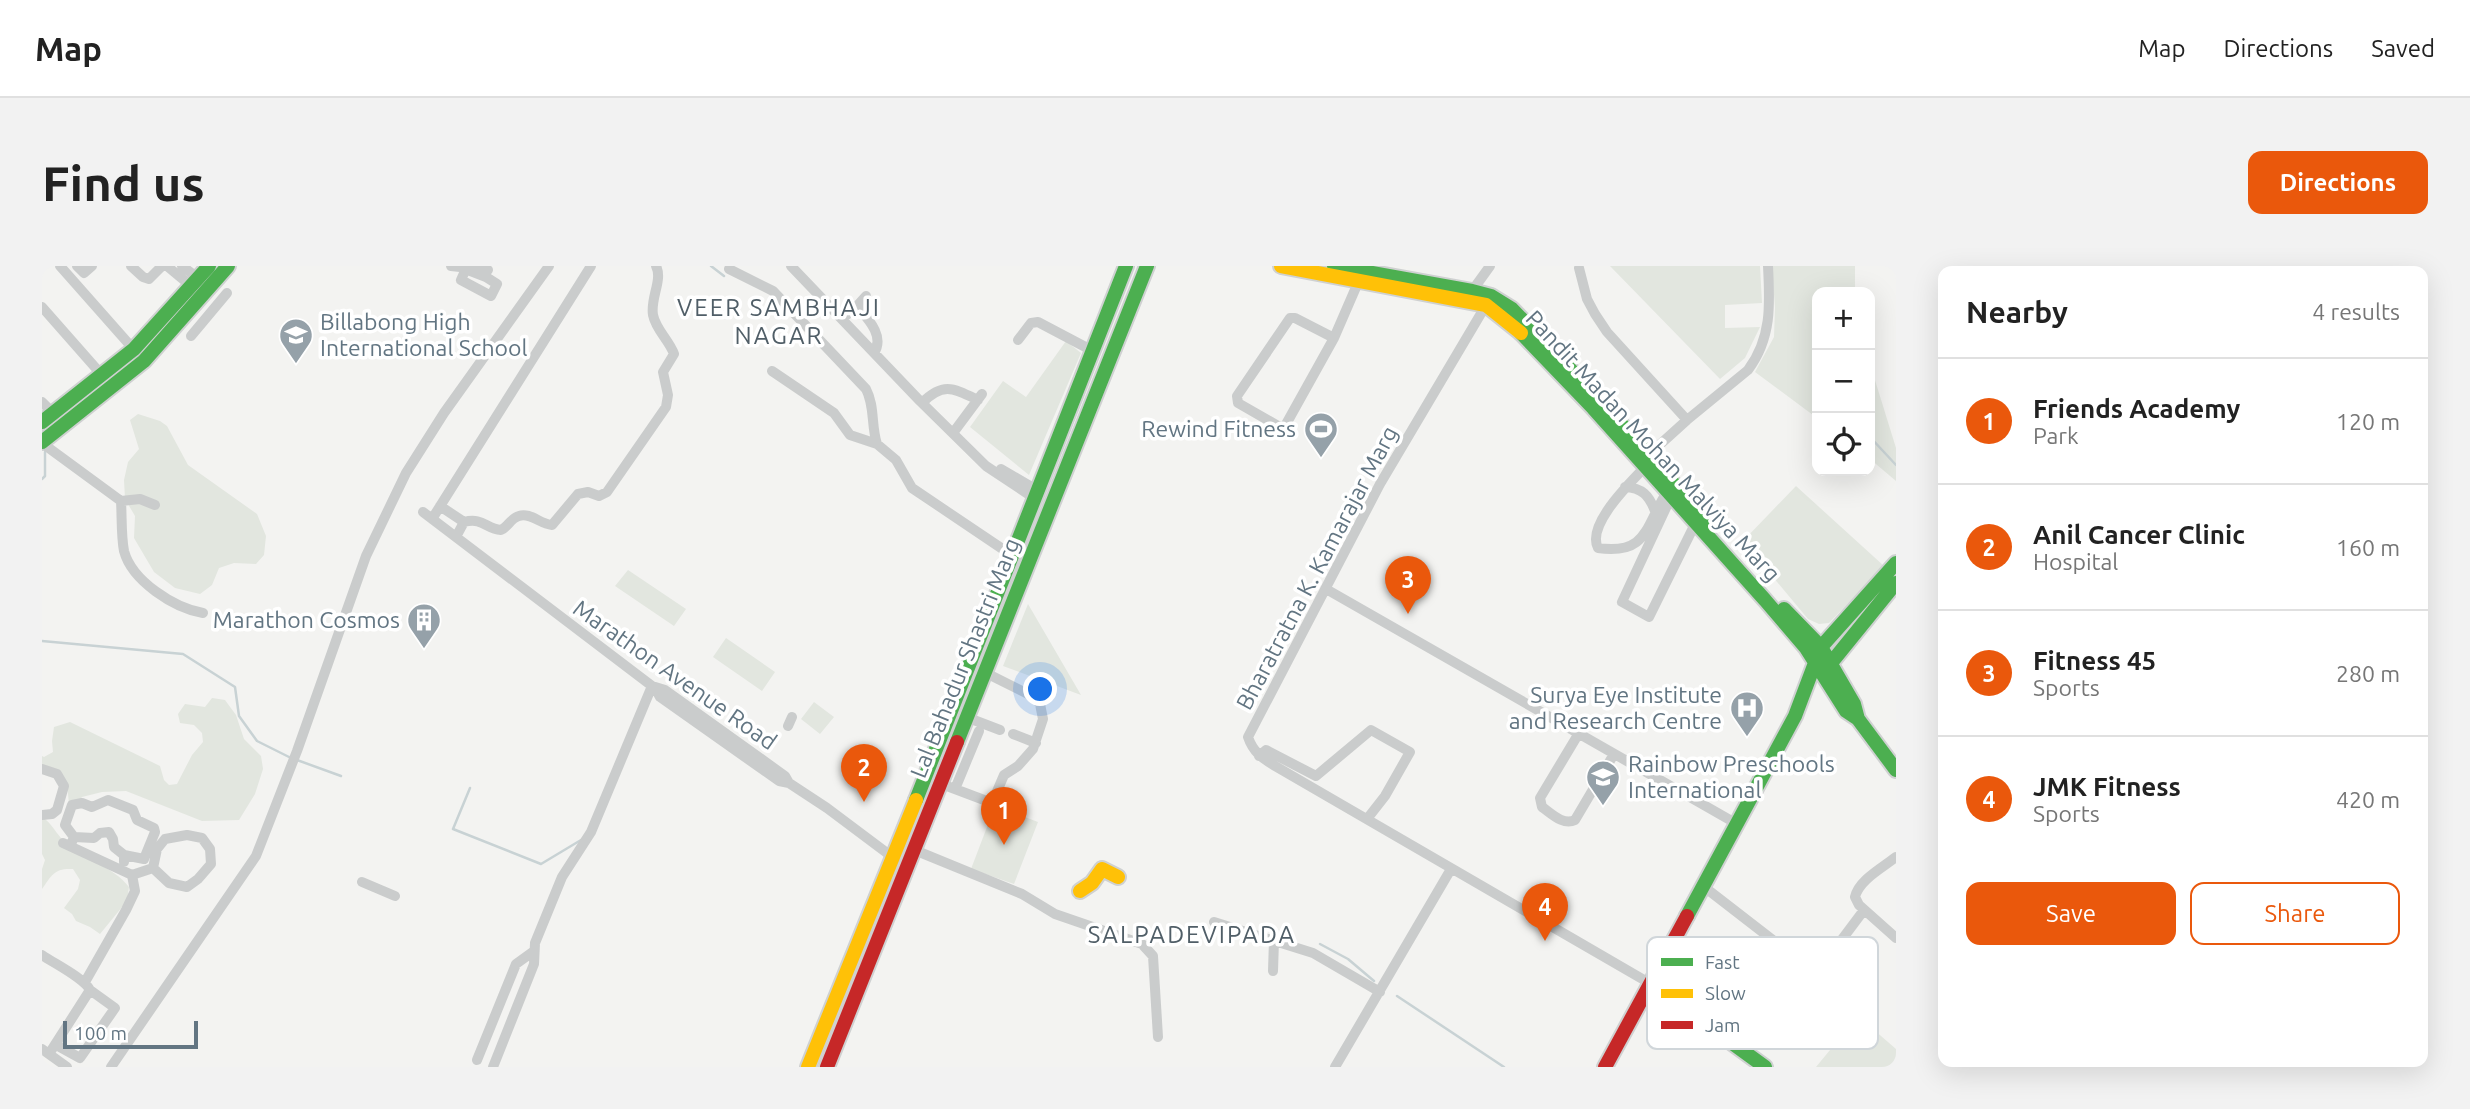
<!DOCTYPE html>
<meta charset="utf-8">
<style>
:root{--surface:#fff;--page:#f2f2f2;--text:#222;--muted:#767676;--line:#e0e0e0;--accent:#ea580c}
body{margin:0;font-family:Ubuntu,sans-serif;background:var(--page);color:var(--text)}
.controls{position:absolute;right:21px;top:21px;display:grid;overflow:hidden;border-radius:14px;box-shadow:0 7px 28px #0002}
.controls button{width:63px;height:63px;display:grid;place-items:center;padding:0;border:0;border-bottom:2px solid var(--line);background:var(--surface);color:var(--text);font:35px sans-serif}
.scale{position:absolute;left:21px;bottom:18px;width:135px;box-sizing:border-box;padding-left:7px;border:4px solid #627582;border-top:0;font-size:19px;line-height:24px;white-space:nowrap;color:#627582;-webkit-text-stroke:5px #fff;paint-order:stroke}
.you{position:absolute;left:999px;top:424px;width:24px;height:24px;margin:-18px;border:5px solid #fff;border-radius:50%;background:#1a73e8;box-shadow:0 0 0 10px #1a73e833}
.badge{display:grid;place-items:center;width:46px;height:46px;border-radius:50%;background:var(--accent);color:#fff;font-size:23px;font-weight:700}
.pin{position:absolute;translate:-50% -58px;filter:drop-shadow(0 2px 4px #0008)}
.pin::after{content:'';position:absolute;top:37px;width:24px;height:21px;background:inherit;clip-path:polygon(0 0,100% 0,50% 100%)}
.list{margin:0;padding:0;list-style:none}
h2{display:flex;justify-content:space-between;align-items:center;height:91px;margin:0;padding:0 28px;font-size:30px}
h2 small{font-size:23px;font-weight:400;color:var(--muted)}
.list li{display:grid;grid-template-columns:46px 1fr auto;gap:21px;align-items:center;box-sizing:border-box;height:126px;padding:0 28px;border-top:2px solid var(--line)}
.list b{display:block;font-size:26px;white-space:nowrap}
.list p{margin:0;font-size:23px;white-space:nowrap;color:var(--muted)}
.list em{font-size:23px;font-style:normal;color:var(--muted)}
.actions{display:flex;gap:14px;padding:21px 28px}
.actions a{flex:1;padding:16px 0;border:2px solid var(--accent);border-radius:14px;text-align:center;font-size:24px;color:var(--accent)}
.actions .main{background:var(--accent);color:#fff}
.icon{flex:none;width:38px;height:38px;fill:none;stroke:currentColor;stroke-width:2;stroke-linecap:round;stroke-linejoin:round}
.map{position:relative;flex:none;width:1854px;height:801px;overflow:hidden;border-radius:14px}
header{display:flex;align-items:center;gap:42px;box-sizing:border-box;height:98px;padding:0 35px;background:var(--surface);border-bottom:2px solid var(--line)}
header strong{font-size:33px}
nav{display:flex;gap:38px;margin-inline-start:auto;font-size:24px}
.intro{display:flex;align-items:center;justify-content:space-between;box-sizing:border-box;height:168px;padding:0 42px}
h1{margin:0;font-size:49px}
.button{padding:18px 32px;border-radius:14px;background:var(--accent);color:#fff;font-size:24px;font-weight:700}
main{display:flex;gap:42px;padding:0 42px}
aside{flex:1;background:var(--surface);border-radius:14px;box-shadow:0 7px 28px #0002}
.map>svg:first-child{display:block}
.green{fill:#e2e6df}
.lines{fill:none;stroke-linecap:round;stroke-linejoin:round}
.stream{stroke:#c8d2d4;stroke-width:2.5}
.fast-casing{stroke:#cfd1d1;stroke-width:18}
.slow-casing{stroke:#cfd1d1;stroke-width:18}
.jam-casing{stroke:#cfd1d1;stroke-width:18}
.street{stroke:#cacccc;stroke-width:10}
.fast{stroke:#4caf50;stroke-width:14}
.slow{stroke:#ffc107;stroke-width:14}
.jam{stroke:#c62828;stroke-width:14}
.labels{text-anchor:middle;stroke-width:7;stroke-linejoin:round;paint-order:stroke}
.poi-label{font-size:23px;fill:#627582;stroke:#fff;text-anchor:end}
.street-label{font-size:23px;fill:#627582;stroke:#fff}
.neighbourhood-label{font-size:24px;letter-spacing:2px;fill:#505e67;stroke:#fff}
.key{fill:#fff;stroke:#d0d6da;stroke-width:2}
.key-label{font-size:19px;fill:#627582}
</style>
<header>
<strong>Map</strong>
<nav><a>Map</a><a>Directions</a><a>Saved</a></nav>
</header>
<div class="intro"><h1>Find us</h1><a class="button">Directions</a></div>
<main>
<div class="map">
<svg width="1854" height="801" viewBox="0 0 1854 801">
<rect width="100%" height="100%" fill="#f3f3f1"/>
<path class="green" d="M 1568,0 L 1718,0 L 1720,37 L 1683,39 L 1683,62 L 1718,61 L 1703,92 L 1678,113 Z
M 1730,0 L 1813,0 L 1813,26 L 1775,26 L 1775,152 L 1713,106 L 1732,71 L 1733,42 Z
M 1024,75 L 1039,87 L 987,209 L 928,161 L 961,115 L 984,131 Z
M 1828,98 L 1854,182 L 1854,215 L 1828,193 Z
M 96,148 L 118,155 L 125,160 L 146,199 L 215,248 L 224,270 L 222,289 L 214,298 L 192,297 L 177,302 L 170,319 L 158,328 L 133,322 L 112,306 L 92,272 L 93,250 L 83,233 L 82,214 L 86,196 L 97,183 L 88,154 Z
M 1754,220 L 1842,300 L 1787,357 L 1777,358 L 1766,353 L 1701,275 Z
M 586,304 L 644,343 L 632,360 L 573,320 Z
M 986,338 L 1039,429 L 961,400 Z
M 684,372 L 733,406 L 720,425 L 671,391 Z
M 170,432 L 183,434 L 194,449 L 202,473 L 219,490 L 221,503 L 213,528 L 197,554 L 160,555 L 84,525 L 60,526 L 40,531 L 35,537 L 27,538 L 25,518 L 0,500 L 0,490 L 2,491 L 11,486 L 10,475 L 12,461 L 28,456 L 118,500 L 122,514 L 127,519 L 135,518 L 150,489 L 161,476 L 160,467 L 152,459 L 138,457 L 136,448 L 143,438 L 163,441 Z
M 772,436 L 792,451 L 778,468 L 759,453 Z
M 953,540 L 996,556 L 972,618 L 929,603 Z
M 0,551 C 10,557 14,568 23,576 C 42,594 71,600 87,621 L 85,635 L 58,668 L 48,661 L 34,655 L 30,648 L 22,642 L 36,623 L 38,614 L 31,603 C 12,602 10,609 0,623 L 0,603 L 3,594 L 0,588 Z
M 1816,750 L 1854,783 L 1854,801 L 1774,801 Z"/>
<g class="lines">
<path class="stream" d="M 669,0 L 682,10
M 1828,171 L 1854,199
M 0,213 L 3,210 L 3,186
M 0,375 L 141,388 L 193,421 L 197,450 L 215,475 L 249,492
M 255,494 L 299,510
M 428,522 L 411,563 L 499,598 L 539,574
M 1278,678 L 1306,693 L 1332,715
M 1355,730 L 1462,801"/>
<g class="fast-casing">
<path id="fast" d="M 1292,0 L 1430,25 L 1449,30 L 1470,43 L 1557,133 L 1668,259
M 1479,67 L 1551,142 L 1723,334 L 1764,382 L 1804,445 L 1816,453 L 1854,504
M 0,156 L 92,83 L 167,0
M 0,176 L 102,95 L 186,0
M 1742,343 L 1779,381 L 1812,438 L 1816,453
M 1785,402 L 1854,317
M 915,476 L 1105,0
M 874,534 L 1084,0
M 1645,650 L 1753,450 L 1779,381 L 1854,297
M 1609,718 L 1723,801"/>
</g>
<g class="slow-casing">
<path id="slow" d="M 1239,0 L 1444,39 L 1479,67
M 1038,625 L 1050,617 L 1060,603 L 1076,611
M 766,801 L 874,534"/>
</g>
<g class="jam-casing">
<path id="jam" d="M 785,801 L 915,476
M 1563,801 L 1645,650"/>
</g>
<path class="street" d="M 18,0 L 102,95
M 35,0 L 42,7 L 50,0
M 89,0 L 101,11 L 107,13 L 120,0
M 125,0 L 149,20
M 140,0 L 156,12
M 409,0 L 446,4
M 749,0 L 878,135 L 944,200 L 992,232
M 1537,2 L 1545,33 L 1553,48 L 1565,66 L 1645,154
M 687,3 L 731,25 L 824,123 C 833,140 829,160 835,178
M 426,4 L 444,11 L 455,18 L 449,30 L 419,14 L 423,5 Z
M 1430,25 L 1448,0
M 1447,34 L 1338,218 L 1206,471 C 1211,486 1220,492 1233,500 L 1609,718
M 815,40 L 824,30
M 0,41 L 59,108
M 800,53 L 815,40 C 826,53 843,70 832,87
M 149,70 L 185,27
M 1292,72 L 1253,52 L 1248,52 L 1195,130 L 1196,137 L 1238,161 L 1243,160 L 1292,72 L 1318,12
M 976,74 L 989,57 L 996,56 L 1051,85
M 730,105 L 792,147 L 808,169 L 835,178 L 854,194 L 870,222 L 971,290
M 0,136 L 11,147
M 880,137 C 901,116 911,122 936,134
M 911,167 L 940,128
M 0,177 L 79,235 C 80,251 79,269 82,285 C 90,315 132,342 161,347
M 1603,192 L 1645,154 L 1706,104 C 1730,72 1728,38 1726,0
M 1603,201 C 1588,217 1544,259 1556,282 C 1606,289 1603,260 1625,226
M 959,203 L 995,224
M 1583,221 C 1600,222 1607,229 1613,245
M 1629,231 L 1580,336 L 1607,351 L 1655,254
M 79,235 L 98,233 L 113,239
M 398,240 L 422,256
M 381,246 L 610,420 L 623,424 L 743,510 L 747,517 L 785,542 L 853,593
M 390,253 L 549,0
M 414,271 L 422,256 C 441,251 444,263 459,264 C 466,261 469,252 477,250 C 488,246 498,258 510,259 L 536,228 L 546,226 L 557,230 L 565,226 L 624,141 L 626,129 L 621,106 L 632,88 C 627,74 614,64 611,49 C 608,32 621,14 614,0
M 1284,323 L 1695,558
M 613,422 L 618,431 L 737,515 L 747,517
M 924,451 L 958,464
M 746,460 L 750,451
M 1537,467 L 1498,532 L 1500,541 C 1509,547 1521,560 1533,554 L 1572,488
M 971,468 L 994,477
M 1217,490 L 1224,484 L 1274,510 L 1329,464 L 1368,486 L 1343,530 L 1325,553
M 0,503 L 15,508 L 22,520 L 15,544 L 10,548 L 0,549
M 897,517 L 950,537 L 962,509 L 976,500 L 991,483 L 1001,453 L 998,438 L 992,431 L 942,406
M 913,523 L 937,465
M 32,571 L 23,559 L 30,539 L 40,537 L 50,541 L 66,534 L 91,544 L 95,554 L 112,562 L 113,566 L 102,593 L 82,589
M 30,576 L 32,571 L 52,572 L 58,567 L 67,566 L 71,573 L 72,581 L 82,589 L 82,596
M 21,577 L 90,609 L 93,625 L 84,644 L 43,716
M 870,583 L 980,628 L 1013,648 L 1100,678 L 1111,690 L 1116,771
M 1854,591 C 1840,602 1817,614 1813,631 L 1817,639 L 1854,672
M 90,609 L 111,602 L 115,583 L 123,573 L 145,569 L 160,572 L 168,583 L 169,598 L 156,613 L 145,621 L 127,617 L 111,602
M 320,616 L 353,630
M 1661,620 L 1807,733
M 1172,656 L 1271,687 L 1338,726
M 1792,684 L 1822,644
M 0,689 C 13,698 42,712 48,724 L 7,788
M 1231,705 L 1232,674
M 18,781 L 38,792 L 73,742 L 48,724
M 0,783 L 25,801
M 435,794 L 474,698 L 492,685
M 69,801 L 214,590 L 255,485 L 324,290 L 364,207 L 402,147 L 507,0
M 451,801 L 492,698 L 493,677 L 520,611 L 549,566 L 610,420
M 1293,801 L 1409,603"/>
<use href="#fast" class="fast"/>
<use href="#slow" class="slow"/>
<use href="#jam" class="jam"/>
</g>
<defs>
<g id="school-pin" transform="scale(1.75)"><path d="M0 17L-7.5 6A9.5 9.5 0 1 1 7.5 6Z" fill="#95a1a9" stroke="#fff"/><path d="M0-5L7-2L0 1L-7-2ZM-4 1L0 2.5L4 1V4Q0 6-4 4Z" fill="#fff"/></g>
<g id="stadium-pin" transform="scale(1.75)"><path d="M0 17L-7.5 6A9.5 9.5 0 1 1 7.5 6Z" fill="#95a1a9" stroke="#fff"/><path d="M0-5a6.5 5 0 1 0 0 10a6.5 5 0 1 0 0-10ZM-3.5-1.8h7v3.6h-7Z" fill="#fff"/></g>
<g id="building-pin" transform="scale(1.75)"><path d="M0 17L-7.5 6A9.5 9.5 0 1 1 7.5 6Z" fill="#95a1a9" stroke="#fff"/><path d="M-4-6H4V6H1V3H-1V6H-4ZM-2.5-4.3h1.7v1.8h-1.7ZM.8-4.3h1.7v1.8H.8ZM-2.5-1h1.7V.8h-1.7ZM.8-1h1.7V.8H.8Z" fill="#fff"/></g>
<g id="hospital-pin" transform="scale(1.75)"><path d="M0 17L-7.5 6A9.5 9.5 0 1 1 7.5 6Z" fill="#95a1a9" stroke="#fff"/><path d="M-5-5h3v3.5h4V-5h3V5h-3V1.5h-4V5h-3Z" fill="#fff"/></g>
</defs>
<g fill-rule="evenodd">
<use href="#school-pin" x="254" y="69"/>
<use href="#stadium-pin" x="1279" y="163"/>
<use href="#building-pin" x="382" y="354"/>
<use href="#hospital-pin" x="1705" y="442"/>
<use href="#school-pin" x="1561" y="511"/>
</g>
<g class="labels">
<g class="poi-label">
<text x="278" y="64" text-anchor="start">Billabong High<tspan x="278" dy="26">International School</tspan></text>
<text x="1254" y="171">Rewind Fitness</text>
<text x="358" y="362">Marathon Cosmos</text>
<text x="1680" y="437">Surya Eye Institute<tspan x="1680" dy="26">and Research Centre</tspan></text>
<text x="1586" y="506" text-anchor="start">Rainbow Preschools<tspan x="1586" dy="26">International</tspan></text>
</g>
<g class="street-label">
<text transform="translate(1611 180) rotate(47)" y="8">Pandit Madan Mohan Malviya Marg</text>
<text transform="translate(1275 302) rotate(-62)" y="8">Bharatratna K. Kamarajar Marg</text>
<text transform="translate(923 392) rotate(-68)" y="8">Lal Bahadur Shastri Marg</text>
<text transform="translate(633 409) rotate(35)" y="8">Marathon Avenue Road</text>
</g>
<g class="neighbourhood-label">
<text x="737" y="50">VEER SAMBHAJI<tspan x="737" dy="28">NAGAR</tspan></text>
<text x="1150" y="677">SALPADEVIPADA</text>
</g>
</g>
<rect x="1605" y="671" width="231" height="112" rx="10" class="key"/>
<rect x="1619" y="692" width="32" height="8" fill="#4caf50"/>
<rect x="1619" y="723" width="32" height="9" fill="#ffc107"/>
<rect x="1619" y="755" width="32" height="8" fill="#c62828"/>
<g class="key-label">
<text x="1663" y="703">Fast</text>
<text x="1663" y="734">Slow</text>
<text x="1663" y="766">Jam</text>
</g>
</svg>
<div class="controls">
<button>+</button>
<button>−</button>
<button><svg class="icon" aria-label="locate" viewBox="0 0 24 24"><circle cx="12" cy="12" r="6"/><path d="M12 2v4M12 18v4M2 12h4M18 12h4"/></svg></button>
</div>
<div class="scale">100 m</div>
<div class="you"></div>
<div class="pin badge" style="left:962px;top:579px">1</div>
<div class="pin badge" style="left:822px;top:536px">2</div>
<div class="pin badge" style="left:1366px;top:348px">3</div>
<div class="pin badge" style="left:1503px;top:675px">4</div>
</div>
<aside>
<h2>Nearby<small>4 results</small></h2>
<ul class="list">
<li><span class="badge">1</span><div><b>Friends Academy</b><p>Park</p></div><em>120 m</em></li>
<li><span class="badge">2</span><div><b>Anil Cancer Clinic</b><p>Hospital</p></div><em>160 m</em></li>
<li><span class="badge">3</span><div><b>Fitness 45</b><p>Sports</p></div><em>280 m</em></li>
<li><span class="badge">4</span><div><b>JMK Fitness</b><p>Sports</p></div><em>420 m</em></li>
</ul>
<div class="actions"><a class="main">Save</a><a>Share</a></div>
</aside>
</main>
